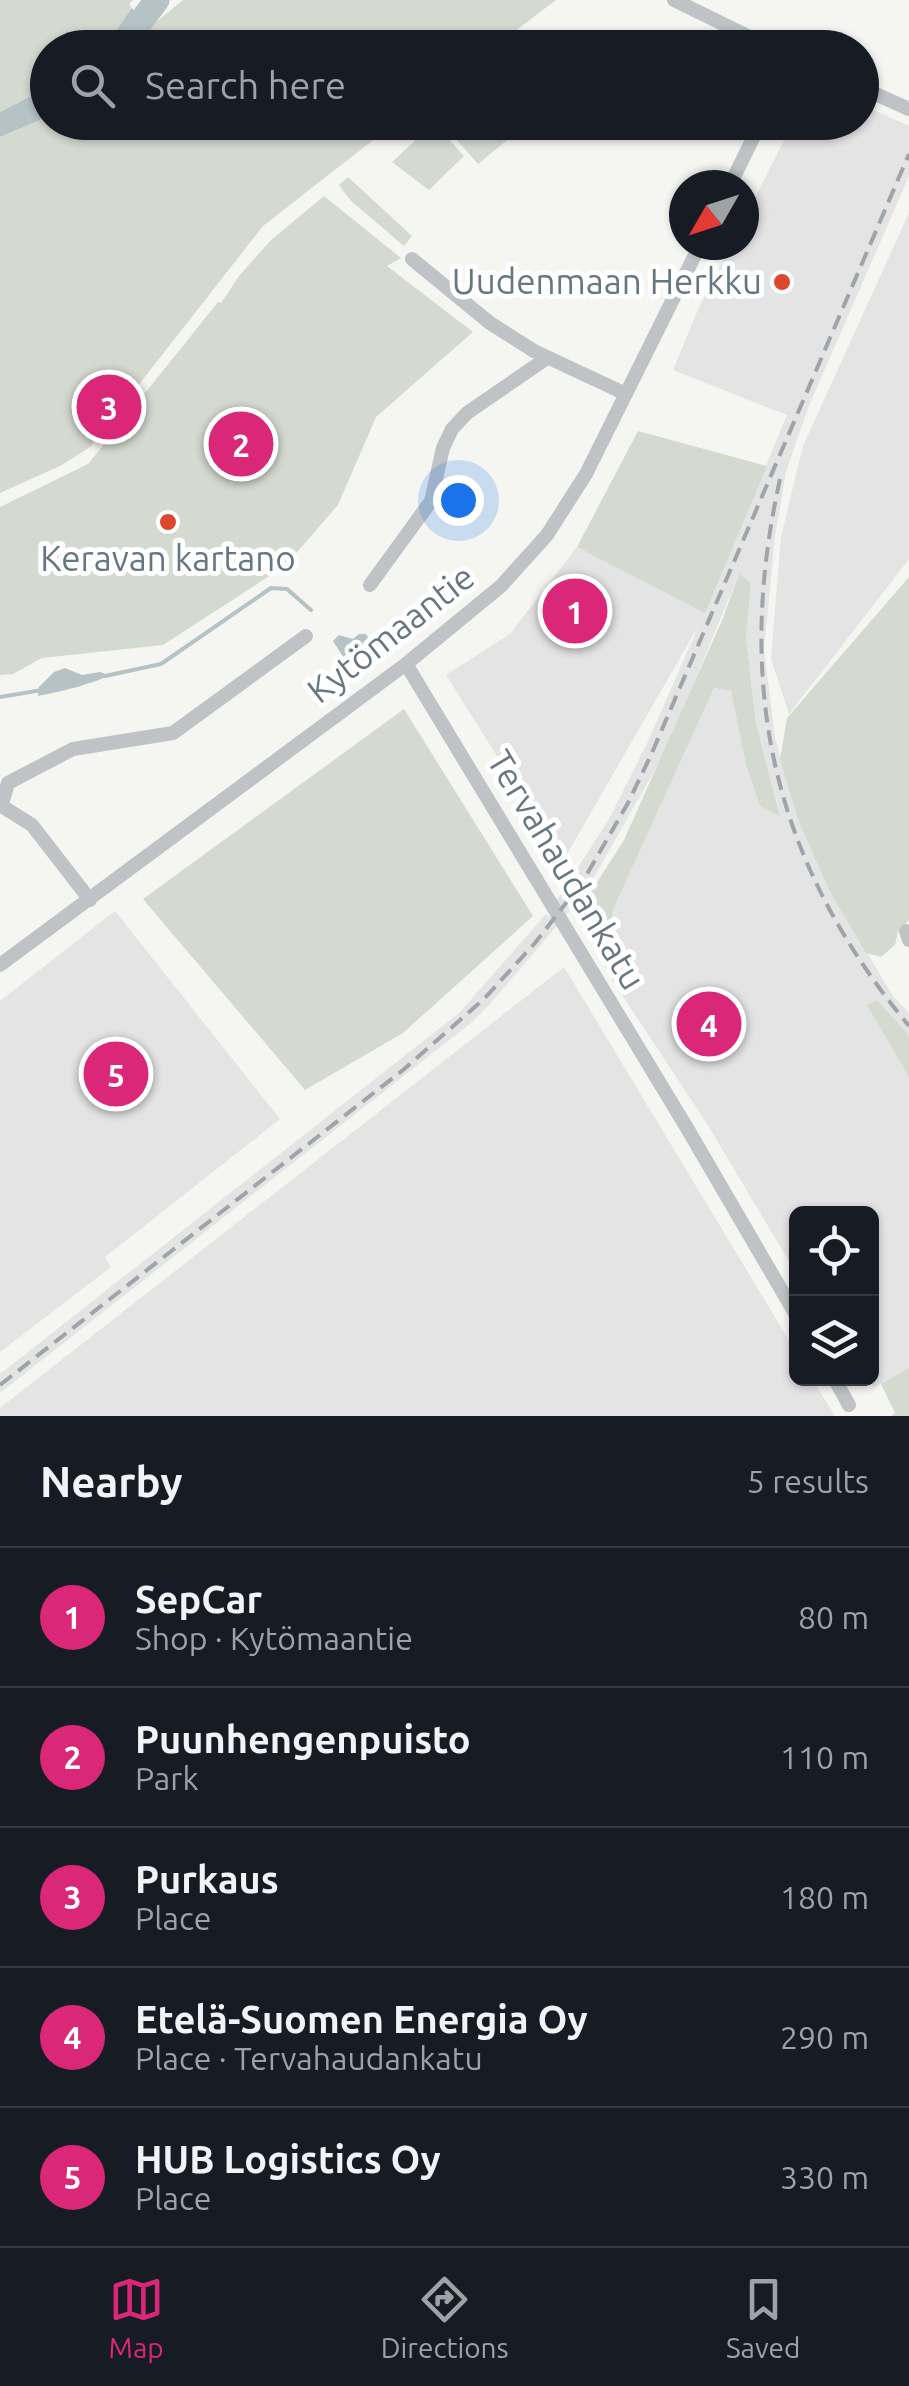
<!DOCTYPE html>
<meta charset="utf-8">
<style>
:root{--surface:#171b24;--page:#242831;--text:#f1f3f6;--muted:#9ea1a6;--line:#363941;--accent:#db2777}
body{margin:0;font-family:Ubuntu,sans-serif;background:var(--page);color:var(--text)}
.controls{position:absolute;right:30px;bottom:30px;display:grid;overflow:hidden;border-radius:15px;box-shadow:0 2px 8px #0004}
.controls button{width:90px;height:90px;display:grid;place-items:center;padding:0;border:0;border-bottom:2px solid var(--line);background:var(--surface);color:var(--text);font:50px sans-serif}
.compass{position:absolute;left:669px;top:170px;width:90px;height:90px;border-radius:50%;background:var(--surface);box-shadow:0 2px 8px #0004;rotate:231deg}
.you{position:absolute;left:458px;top:500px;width:35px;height:35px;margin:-25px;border:8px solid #fff;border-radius:50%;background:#1a73e8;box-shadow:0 0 0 15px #1a73e833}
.badge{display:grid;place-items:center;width:65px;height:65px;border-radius:50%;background:var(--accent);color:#fff;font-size:32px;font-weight:700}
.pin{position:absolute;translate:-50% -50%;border:5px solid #fff;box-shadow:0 2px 10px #0006}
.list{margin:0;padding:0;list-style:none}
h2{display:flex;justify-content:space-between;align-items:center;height:130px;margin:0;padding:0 40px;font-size:42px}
h2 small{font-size:32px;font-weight:400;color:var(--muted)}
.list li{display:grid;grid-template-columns:65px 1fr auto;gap:30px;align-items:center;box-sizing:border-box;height:140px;padding:0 40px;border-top:2px solid var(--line)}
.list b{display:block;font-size:38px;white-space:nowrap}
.list p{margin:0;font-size:32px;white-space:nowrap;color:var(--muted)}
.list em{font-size:32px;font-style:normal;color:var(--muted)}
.icon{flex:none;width:55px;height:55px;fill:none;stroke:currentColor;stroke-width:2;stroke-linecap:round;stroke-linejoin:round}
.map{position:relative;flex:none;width:909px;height:1416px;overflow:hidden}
.search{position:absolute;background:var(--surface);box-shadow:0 2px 8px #0004;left:30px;right:30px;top:30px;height:110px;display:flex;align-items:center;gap:25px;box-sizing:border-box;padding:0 35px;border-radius:55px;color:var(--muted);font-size:38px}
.sheet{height:830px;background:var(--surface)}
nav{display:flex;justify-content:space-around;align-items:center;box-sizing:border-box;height:140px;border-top:2px solid var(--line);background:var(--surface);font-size:28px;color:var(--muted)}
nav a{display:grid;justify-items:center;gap:5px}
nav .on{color:var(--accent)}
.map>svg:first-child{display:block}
.built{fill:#e3e4e3}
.green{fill:#d5dad1}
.water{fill:#b5c3c6}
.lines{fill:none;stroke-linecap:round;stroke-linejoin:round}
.stream{stroke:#b5c3c6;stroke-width:4}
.river{stroke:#b5c3c6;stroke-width:25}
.minor{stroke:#bfc3c6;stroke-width:14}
.rail{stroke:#9ea5aa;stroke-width:4;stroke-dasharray:15 8;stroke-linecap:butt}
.poi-dot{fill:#db482c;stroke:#fff;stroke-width:4}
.labels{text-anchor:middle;stroke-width:10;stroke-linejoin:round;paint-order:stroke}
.poi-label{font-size:35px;fill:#667782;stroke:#fff;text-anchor:end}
.street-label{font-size:35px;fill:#667782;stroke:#fff}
</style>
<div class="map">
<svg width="909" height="1416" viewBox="0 0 909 1416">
<rect width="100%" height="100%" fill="#f5f5f2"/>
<path class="built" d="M 862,105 L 909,126 L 909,176 L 808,408 L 786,472 L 775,536 L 764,649 L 775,737 L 798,820 L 828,888 L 893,996 L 909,1013 L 909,1035 L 877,1000 L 868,1005 L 909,1073 L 909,1368 L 873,1388 L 869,1379 L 872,1378 L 872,1214 L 796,1214 L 796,1273 L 706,1122 L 616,986 L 634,977 L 610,933 L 613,910 L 714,688 L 731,691 L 746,765 L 760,806 L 780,814 L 756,723 L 746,637 L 751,583 L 739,574 L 665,752 L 585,893 L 490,1004 L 471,1023 L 0,1393 L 0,1374 L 459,1013 L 546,914 L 549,918 L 559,906 L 556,901 L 608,821 L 649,739 L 699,625 L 563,861 L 446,675 L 510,634 L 577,547 L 705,612 L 787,415 L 673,370 L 700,305 L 731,245 L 744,245 L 744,219 L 793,123 L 862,122 Z
M 909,213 L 909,559 L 789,714 L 771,659 L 781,537 L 803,446 Z
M 115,911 L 280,1119 L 105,1257 L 111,1267 L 0,1352 L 0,1001 Z
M 564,967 L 796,1352 L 796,1378 L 812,1379 L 835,1416 L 0,1416 L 0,1408 Z"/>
<path class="green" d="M 0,0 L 133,0 L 129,4 L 132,9 L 105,47 L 48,48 L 47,88 L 0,112 Z
M 183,0 L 556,0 L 494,47 L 134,48 L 147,25 L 150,27 Z
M 47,117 L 48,122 L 395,123 L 263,226 L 90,447 L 62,465 L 0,493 L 0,137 Z
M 434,123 L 464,156 L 429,190 L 392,162 Z
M 442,123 L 501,123 L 512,136 L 478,164 Z
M 348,177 L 412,236 L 404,246 L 350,200 L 339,185 Z
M 324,196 L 401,258 L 387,266 L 473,332 L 376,417 L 338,505 L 285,566 L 163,645 L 42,658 L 13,674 L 0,675 L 0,507 L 88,464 L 218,302 L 221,303 L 239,276 L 271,240 Z
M 638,431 L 767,466 L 705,613 L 577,547 Z
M 739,574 L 751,583 L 746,637 L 756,723 L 780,816 L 760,806 L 746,765 L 731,691 L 714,688 L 613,910 L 610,933 L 635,977 L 616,986 L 576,915 L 624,840 L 723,618 Z
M 909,577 L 909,920 L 898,932 L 895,945 L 881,957 L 866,953 L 828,888 L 798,820 L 780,759 L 787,718 Z
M 404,709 L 533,916 L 403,1033 L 305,1090 L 143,899 Z
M 877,1000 L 909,1035 L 909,1077 L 867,1005 Z
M 909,1368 L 909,1416 L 891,1416 L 895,1413 L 881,1384 Z"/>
<path class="water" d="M 132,8 L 147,25 L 134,47 L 105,47 Z
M 47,88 L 47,117 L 0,137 L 0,112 Z
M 359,634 L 366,634 L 370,641 L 356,663 L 347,663 L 333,641 L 339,635 L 353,639 Z
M 65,668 L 82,675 L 100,672 L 108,675 C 98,683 54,693 38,696 L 39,687 L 54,672 Z"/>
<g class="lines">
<path class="stream" d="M 105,676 L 161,664 L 271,588 L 287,589 L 311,610
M 0,697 L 42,690"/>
<path class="river" d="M 121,48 L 157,0"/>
<path class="minor" d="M 674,0 L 772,48
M 862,88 L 909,109
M 730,185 L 761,122
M 412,259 L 490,323 L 534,351 L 626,394
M 370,585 L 431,501 L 443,448 L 452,429 L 467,413 L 547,358
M 406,664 L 687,1128 L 796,1315
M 2,804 L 8,783 L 73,749 L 173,733 L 306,636
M 0,805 L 32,825 L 90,900
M 906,931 L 909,940
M 0,965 L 406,664 L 501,586 L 547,535 L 586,474 L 700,245
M 834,1378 L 849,1405"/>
<path class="rail" d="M 780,479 C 734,686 772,861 909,1026
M 0,1385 L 403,1070 L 484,999 L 535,943 L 583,881 L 628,803 L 651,755 L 909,154"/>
</g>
<g class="poi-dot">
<circle cx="782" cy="282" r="10"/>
<circle cx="168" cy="522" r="10"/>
</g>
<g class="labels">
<g class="poi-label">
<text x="762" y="294">Uudenmaan Herkku</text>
<text x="168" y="571" text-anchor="middle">Keravan kartano</text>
</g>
<g class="street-label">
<text transform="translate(391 634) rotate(-38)" y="12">Kytömaantie</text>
<text transform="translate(566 870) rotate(59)" y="12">Tervahaudankatu</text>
</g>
</g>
</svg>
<div class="controls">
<button><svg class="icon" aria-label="locate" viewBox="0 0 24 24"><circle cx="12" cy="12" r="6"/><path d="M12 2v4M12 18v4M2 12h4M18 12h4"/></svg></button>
<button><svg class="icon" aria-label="layers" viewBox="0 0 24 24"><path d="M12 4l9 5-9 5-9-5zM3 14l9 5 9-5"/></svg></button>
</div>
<svg class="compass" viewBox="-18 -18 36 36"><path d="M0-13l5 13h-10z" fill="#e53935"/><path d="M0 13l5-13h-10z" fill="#9ea1a6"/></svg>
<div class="you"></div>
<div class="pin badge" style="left:575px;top:611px">1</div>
<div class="pin badge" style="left:241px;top:444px">2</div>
<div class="pin badge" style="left:109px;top:407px">3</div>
<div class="pin badge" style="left:709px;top:1024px">4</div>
<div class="pin badge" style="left:116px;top:1074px">5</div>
<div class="search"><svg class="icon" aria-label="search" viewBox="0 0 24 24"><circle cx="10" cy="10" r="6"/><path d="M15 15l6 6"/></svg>Search here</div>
</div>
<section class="sheet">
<h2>Nearby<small>5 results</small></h2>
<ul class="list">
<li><span class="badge">1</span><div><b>SepCar</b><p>Shop · Kytömaantie</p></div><em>80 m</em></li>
<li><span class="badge">2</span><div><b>Puunhengenpuisto</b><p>Park</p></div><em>110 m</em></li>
<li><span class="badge">3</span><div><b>Purkaus</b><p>Place</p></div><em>180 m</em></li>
<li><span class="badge">4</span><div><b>Etelä-Suomen Energia Oy</b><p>Place · Tervahaudankatu</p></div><em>290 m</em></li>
<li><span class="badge">5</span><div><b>HUB Logistics Oy</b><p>Place</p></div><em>330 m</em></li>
</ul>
</section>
<nav>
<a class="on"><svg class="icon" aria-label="map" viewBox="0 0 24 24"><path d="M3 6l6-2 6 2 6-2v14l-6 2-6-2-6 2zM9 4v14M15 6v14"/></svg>Map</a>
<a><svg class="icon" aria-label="directions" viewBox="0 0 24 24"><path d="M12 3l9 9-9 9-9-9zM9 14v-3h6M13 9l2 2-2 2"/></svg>Directions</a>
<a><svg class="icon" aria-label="saved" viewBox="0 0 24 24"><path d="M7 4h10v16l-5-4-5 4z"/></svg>Saved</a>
</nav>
